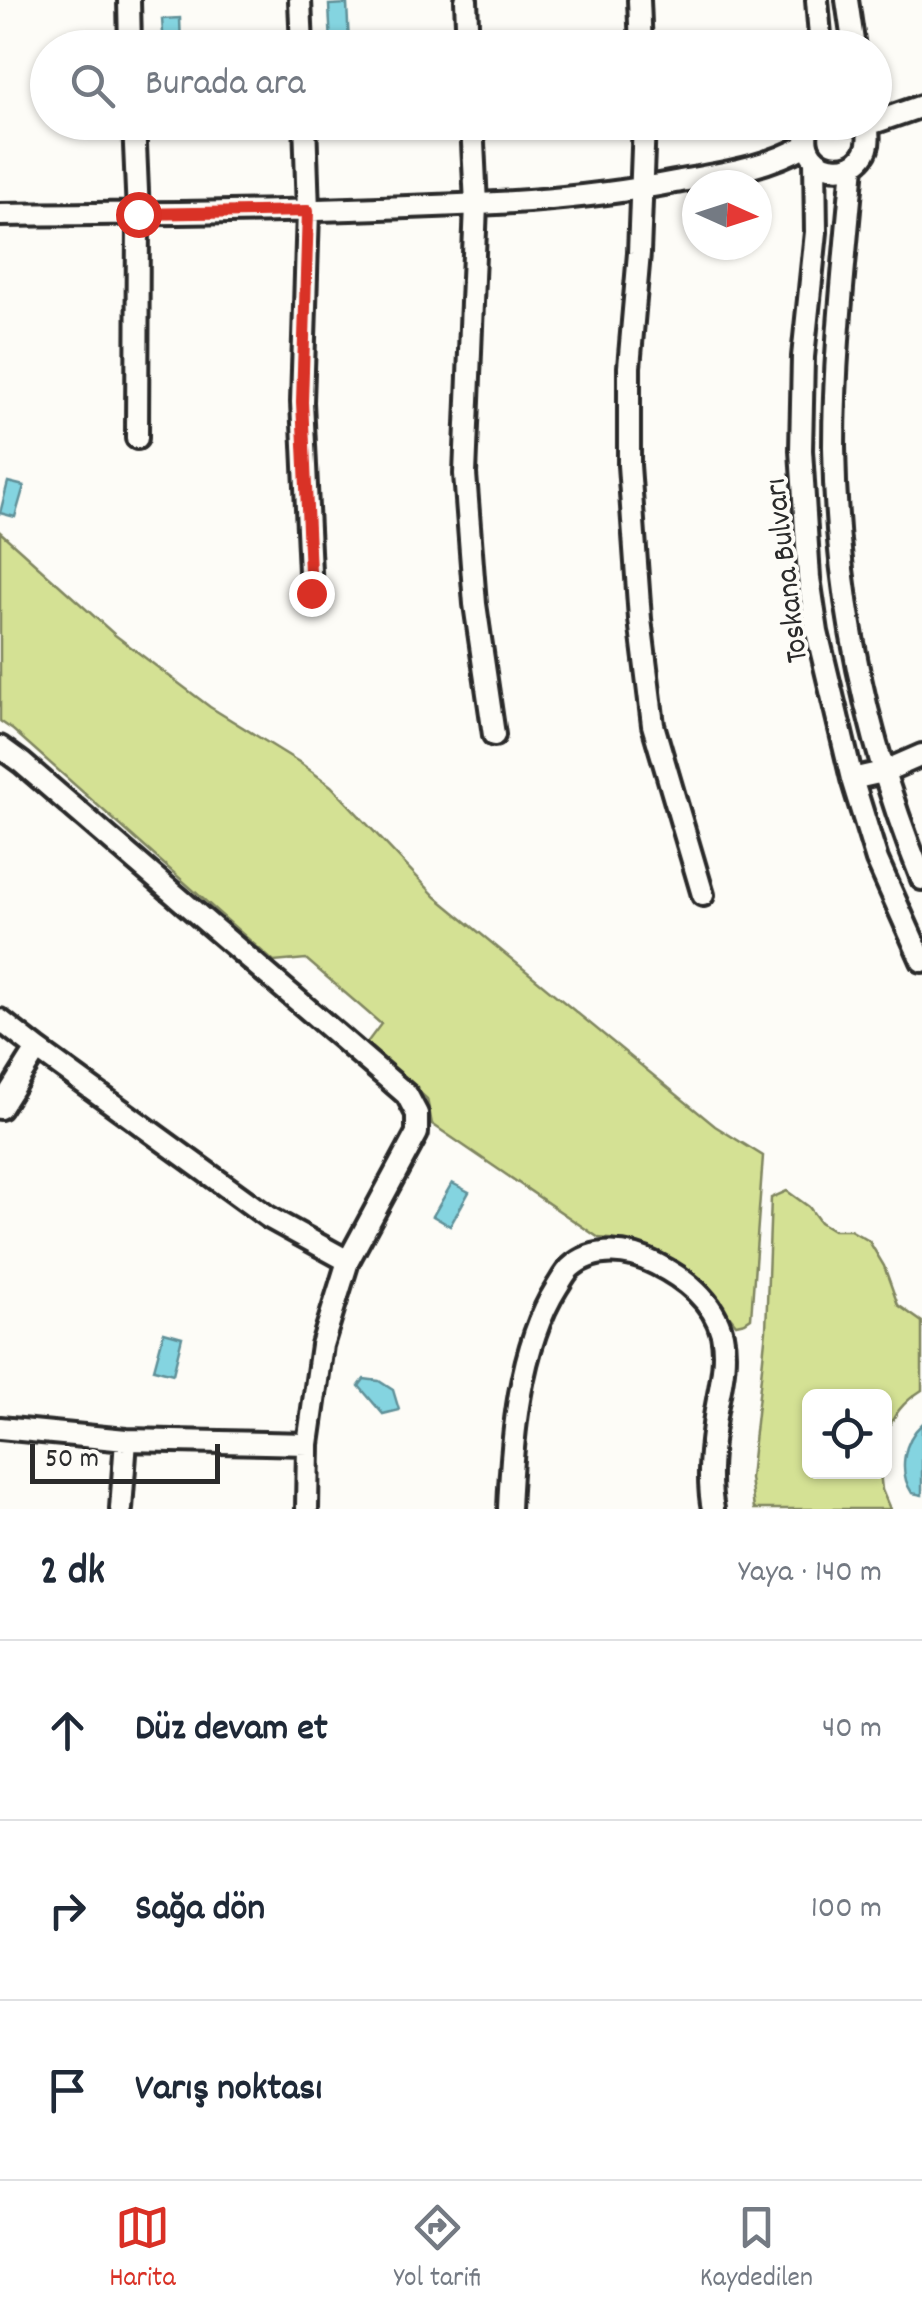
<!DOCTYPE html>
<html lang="tr">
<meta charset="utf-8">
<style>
:root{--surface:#fff;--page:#f6f6f7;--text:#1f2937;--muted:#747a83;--line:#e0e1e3;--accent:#d93025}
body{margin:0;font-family:Dekko,sans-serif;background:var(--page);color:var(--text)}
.controls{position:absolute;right:30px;bottom:30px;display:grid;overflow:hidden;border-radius:15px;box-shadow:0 2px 8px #0004}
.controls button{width:90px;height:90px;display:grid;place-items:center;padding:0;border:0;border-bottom:2px solid var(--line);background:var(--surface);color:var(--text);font:50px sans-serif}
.compass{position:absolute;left:682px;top:170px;width:90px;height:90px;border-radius:50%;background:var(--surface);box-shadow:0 2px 8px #0004;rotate:93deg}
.scale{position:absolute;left:30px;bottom:25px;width:190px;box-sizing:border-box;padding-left:10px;border:5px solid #2b2b2b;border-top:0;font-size:28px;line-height:35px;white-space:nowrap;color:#2b2b2b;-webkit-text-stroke:8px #fdfcf7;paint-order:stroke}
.stop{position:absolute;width:30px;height:30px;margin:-22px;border:8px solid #d93025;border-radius:50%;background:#fff}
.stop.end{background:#d93025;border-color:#fff;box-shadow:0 2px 10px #0008}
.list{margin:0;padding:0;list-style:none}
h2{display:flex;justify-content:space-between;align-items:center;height:130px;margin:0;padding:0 40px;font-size:42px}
h2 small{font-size:32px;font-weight:400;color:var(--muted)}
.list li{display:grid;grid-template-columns:65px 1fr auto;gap:30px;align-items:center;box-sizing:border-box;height:180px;padding:0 40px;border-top:2px solid var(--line)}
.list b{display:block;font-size:38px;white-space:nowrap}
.list em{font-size:32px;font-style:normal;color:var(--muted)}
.icon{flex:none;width:55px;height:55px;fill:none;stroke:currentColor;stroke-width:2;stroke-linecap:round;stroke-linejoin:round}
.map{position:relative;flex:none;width:922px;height:1509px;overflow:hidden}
.search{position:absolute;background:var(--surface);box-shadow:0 2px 8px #0004;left:30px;right:30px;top:30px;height:110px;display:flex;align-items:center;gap:25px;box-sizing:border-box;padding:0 35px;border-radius:55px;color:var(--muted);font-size:38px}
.sheet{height:670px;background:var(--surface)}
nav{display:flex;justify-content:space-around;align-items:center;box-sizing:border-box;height:140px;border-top:2px solid var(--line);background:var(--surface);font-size:28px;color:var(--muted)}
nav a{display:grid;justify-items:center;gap:5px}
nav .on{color:var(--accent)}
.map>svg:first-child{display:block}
.green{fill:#d4e194;stroke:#808660;stroke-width:2.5}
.water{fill:#84d4e0;stroke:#609098;stroke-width:2.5}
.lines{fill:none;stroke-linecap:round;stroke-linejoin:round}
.street-casing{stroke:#2b2b2b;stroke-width:28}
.street{stroke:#fdfcf7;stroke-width:20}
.route{stroke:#d93025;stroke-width:12}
.labels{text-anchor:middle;stroke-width:8;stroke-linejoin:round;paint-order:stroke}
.street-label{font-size:32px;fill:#2b2b2b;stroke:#fdfcf7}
</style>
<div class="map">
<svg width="922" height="1509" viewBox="0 0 922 1509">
<rect width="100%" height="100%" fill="#fdfcf7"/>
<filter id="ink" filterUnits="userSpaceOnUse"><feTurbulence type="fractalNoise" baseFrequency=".01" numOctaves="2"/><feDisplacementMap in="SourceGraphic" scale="20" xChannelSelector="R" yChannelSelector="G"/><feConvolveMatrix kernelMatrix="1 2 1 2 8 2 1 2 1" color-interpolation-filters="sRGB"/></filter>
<g filter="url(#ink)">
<path class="green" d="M 0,532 L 115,635 L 210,707 L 299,762 L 331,786 L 436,897 L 715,1126 L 763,1156 L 751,1318 L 745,1322 L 736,1324 C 702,1280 656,1241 599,1238 L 432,1124 L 427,1099 L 366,1044 L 381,1024 L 306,959 L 274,962 L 13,730 L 0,721 Z
M 787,1191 L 809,1207 L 820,1222 L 833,1230 L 850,1230 L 869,1241 L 884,1266 L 898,1305 L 922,1322 L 922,1390 C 903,1402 893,1415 885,1436 L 884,1396 L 810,1396 L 810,1472 L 880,1472 L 882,1490 L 890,1509 L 754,1509 L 750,1478 L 766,1330 L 771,1198 Z"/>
<path class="water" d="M 347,4 L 349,44 L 331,45 L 329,5 Z
M 180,18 L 181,47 L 164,47 L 162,19 Z
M 8,482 L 24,486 L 15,517 L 0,513 Z
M 452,1183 L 469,1192 L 450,1226 L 433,1216 Z
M 164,1332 L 182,1337 L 173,1374 L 154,1369 Z
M 364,1379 L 379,1381 L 393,1390 L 399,1410 L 383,1414 L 359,1386 Z
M 922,1424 L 922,1495 L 912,1493 C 898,1472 903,1441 922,1424 Z"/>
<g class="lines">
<g class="street-casing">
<path id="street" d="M 129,0 L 130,48
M 300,0 L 302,48
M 466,0 L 468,48
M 639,0 L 641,48
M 817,0 L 821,48
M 847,0 L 854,48
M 134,122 L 138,214 L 137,438
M 305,122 L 308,211 L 302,402 L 311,593
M 472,122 L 476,205 L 465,474 L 475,604 L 494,735
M 644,122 L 639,253 L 629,367 L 629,465 L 640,619 L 653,725 L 703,895
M 809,122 C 789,181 885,185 866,122
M 867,125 L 922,106
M 815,159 L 816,232 L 803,357 L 801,450 L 809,578 L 817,632 L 852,779 L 877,860 L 922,961
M 853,165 C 845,259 834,353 834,447 C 836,596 866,741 922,879
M 0,215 C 127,214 254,213 380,208 C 479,205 578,201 675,182 C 720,174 767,168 806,145
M 0,747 L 22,763 L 384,1075 L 407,1095 L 417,1114 L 417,1133 L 348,1261 L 322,1345 L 308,1444 L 307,1509
M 852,779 L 883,772 L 922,755
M 0,1020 L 37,1049 L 268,1217 L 348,1261
M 0,1108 L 37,1049
M 0,1428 L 126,1440 L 121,1509
M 126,1440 L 308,1444
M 509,1509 C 512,1439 519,1347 557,1287 C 561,1281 565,1273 570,1268 C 594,1246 629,1250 656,1264 C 684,1278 714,1301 722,1334 C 728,1362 719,1390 715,1417 C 711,1447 707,1480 713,1509"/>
</g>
<use href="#street" class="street"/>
</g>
</g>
<g class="lines" filter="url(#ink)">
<path class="route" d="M 138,214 L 308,211 L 302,402 L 311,593"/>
</g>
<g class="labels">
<g class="street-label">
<text transform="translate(784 571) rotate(-97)" y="11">Toskana Bulvarı</text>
</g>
</g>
</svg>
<div class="controls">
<button><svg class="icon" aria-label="locate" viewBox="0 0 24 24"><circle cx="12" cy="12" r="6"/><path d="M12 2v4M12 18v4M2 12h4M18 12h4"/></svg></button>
</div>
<svg class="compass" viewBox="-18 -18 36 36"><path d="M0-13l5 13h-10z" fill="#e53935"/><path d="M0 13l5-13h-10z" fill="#747a83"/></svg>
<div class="scale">50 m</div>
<div class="stop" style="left:138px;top:214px"></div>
<div class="stop end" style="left:311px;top:593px"></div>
<div class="search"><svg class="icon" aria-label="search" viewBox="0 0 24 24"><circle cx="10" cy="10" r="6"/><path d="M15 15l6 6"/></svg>Burada ara</div>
</div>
<section class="sheet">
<h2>2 dk<small>Yaya · 140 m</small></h2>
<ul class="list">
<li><svg class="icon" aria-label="ahead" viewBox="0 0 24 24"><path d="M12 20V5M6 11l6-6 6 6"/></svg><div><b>Düz devam et</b></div><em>40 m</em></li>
<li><svg class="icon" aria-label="right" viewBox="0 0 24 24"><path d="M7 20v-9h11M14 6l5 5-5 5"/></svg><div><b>Sağa dön</b></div><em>100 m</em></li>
<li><svg class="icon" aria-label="arrive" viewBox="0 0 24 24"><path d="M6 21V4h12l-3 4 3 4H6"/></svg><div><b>Varış noktası</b></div></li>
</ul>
</section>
<nav>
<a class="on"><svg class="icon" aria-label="map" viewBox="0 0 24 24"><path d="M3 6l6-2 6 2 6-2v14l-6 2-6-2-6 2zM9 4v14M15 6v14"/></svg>Harita</a>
<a><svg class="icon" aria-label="directions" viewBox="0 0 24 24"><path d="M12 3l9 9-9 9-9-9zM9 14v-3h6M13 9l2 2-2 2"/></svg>Yol tarifi</a>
<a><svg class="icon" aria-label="saved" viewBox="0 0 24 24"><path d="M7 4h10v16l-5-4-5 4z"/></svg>Kaydedilen</a>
</nav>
